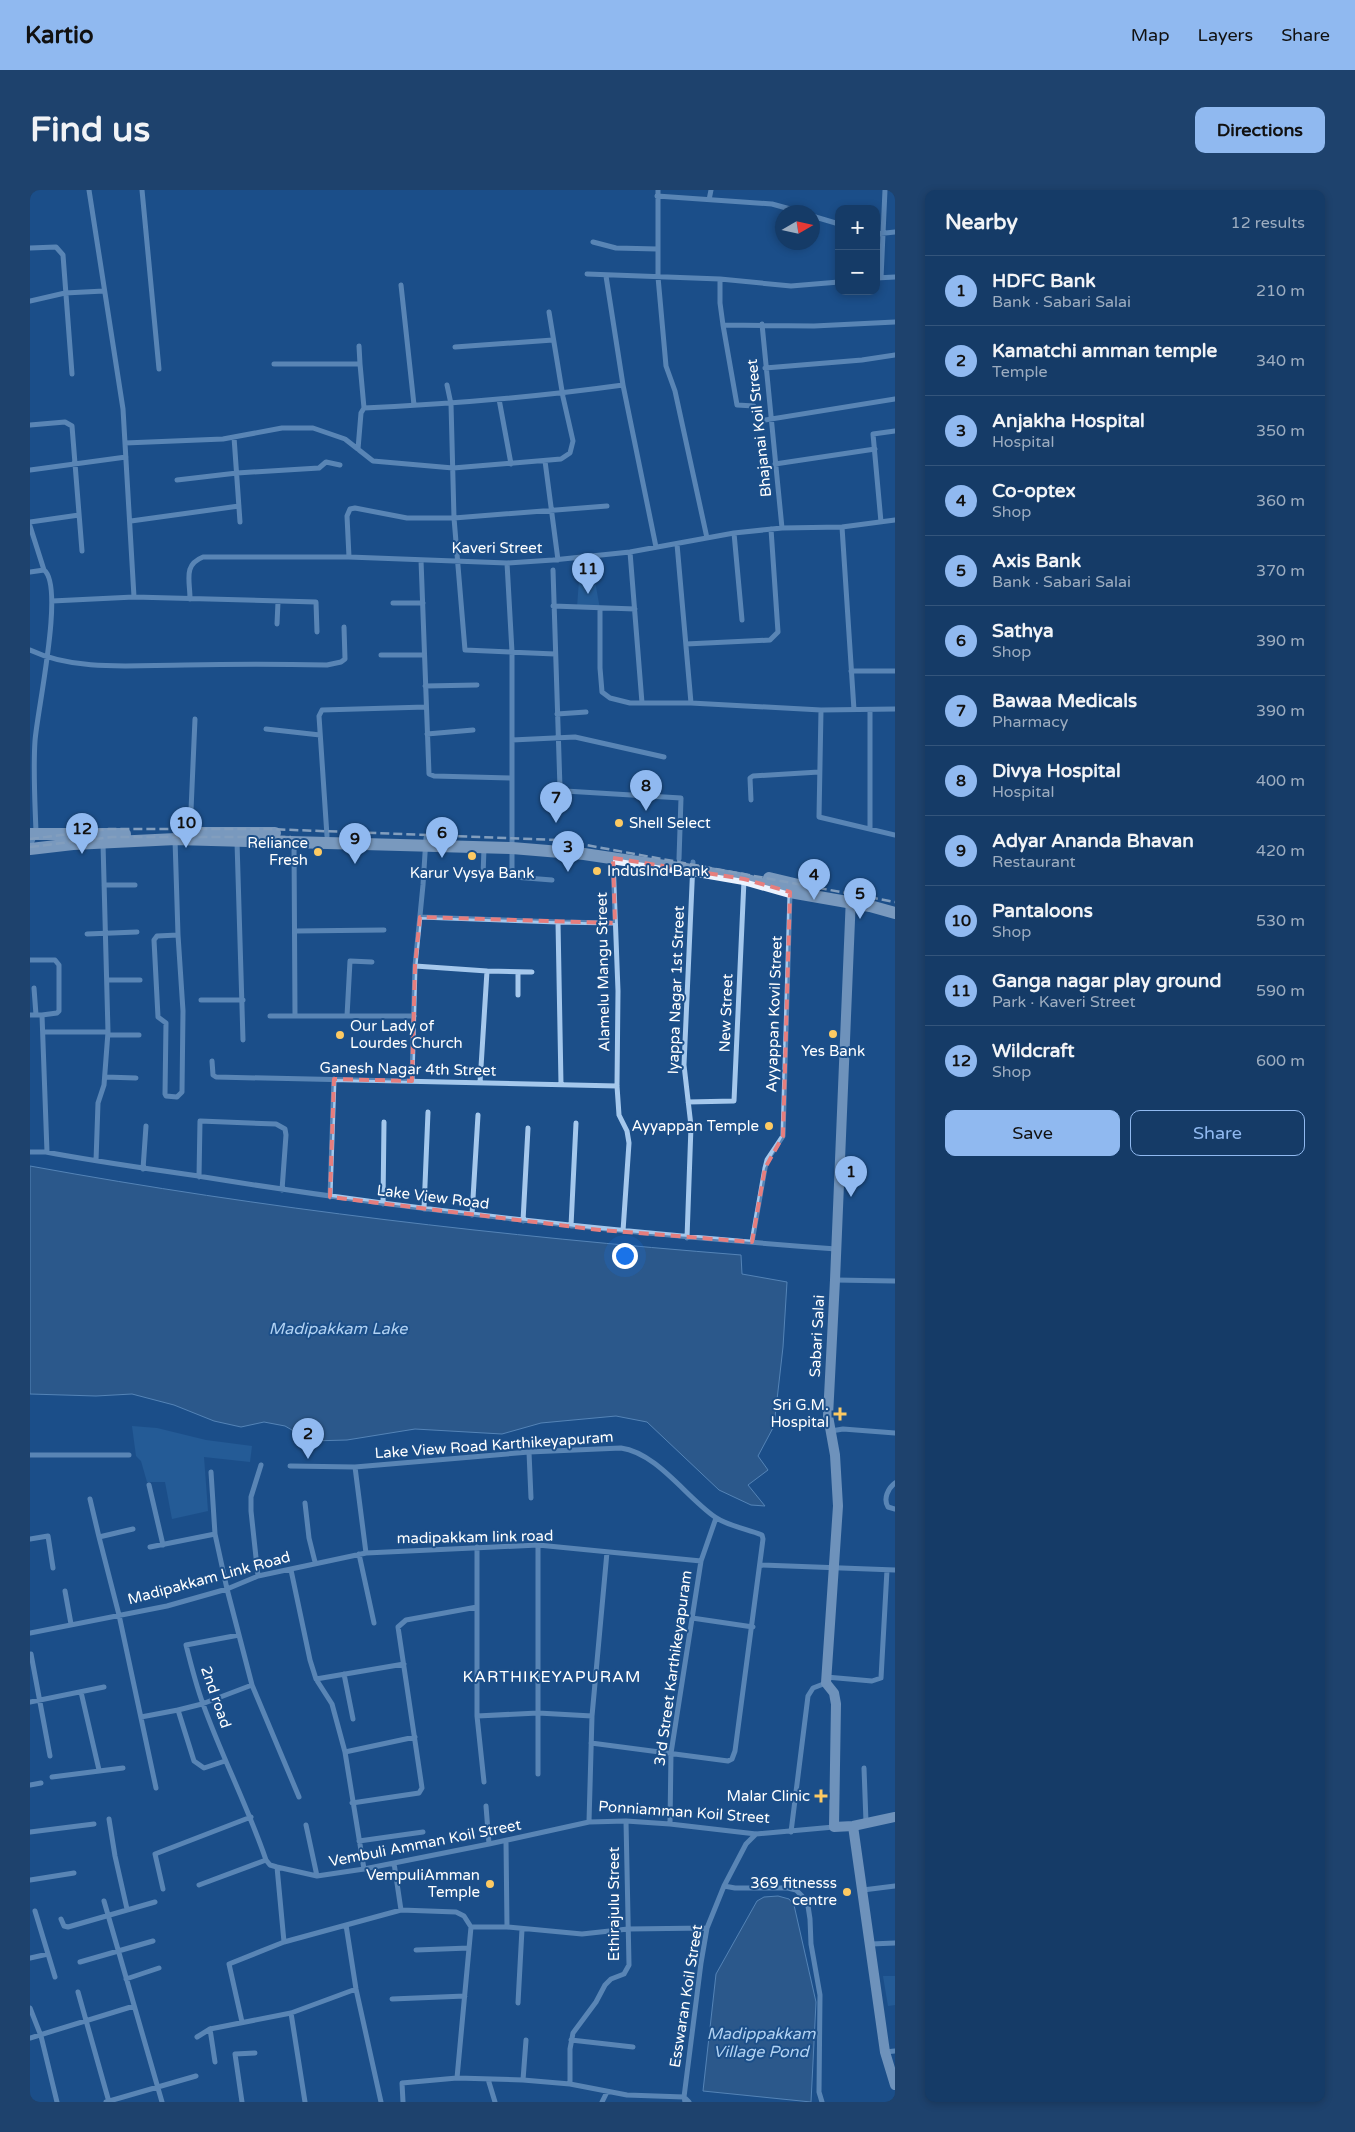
<!DOCTYPE html>
<meta charset="utf-8">
<style>
:root{--surface:#153b67;--page:#1e426d;--text:#f1f3f6;--muted:#9dadc0;--line:#34557b;--accent:#90b9f0}
body{margin:0;font-family:"Varela Round",sans-serif;background:var(--page);color:var(--text)}
.controls{position:absolute;right:15px;top:15px;display:grid;overflow:hidden;border-radius:10px;box-shadow:0 2px 8px #0003}
.controls button{width:45px;height:45px;display:grid;place-items:center;padding:0;border:0;border-bottom:1px solid var(--line);background:var(--surface);color:var(--text);font:25px sans-serif}
.compass{position:absolute;left:745px;top:15px;width:45px;height:45px;border-radius:50%;background:var(--surface);box-shadow:0 2px 8px #0003;rotate:81deg}
.you{position:absolute;left:594px;top:1065px;width:18px;height:18px;margin:-12px;border:4px solid #fff;border-radius:50%;background:#1a73e8;box-shadow:0 0 0 8px #1a73e833}
.badge{display:grid;place-items:center;width:32px;height:32px;border-radius:50%;background:var(--accent);color:#111;font-size:16px;font-weight:700}
.pin{position:absolute;translate:-50% -41px;filter:drop-shadow(0 1px 2px #0008)}
.pin::after{content:'';position:absolute;top:26px;width:18px;height:15px;background:inherit;clip-path:polygon(0 0,100% 0,50% 100%)}
.list{margin:0;padding:0;list-style:none}
h2{display:flex;justify-content:space-between;align-items:center;height:65px;margin:0;padding:0 20px;font-size:21px}
h2 small{font-size:16px;font-weight:400;color:var(--muted)}
.list li{display:grid;grid-template-columns:32px 1fr auto;gap:15px;align-items:center;box-sizing:border-box;height:70px;padding:0 20px;border-top:1px solid var(--line)}
.list b{display:block;font-size:19px;white-space:nowrap}
.list p{margin:0;font-size:16px;white-space:nowrap;color:var(--muted)}
.list em{font-size:16px;font-style:normal;color:var(--muted)}
.actions{display:flex;gap:10px;padding:15px 20px}
.actions a{flex:1;padding:11px 0;border:1px solid var(--accent);border-radius:10px;text-align:center;font-size:18px;color:var(--accent)}
.actions .main{background:var(--accent);color:#111}
.map{position:relative;flex:none;width:865px;height:1912px;overflow:hidden;border-radius:10px}
header{display:flex;align-items:center;gap:30px;box-sizing:border-box;height:70px;padding:0 25px;background:var(--accent);color:#111}
header strong{font-size:24px}
nav{display:flex;gap:28px;margin-inline-start:auto;font-size:18px}
.intro{display:flex;align-items:center;justify-content:space-between;box-sizing:border-box;height:120px;padding:0 30px}
h1{margin:0;font-size:35px}
.button{padding:12px 22px;border-radius:10px;background:var(--accent);color:#111;font-size:18px;font-weight:700}
main{display:flex;gap:30px;padding:0 30px}
aside{flex:1;background:var(--surface);border-radius:10px;box-shadow:0 2px 8px #0003}
.map>svg:first-child{display:block}
.green{fill:#2f6aa7}
.water{fill:#3f658e;stroke:#98c3ee}
.lines{fill:none;stroke-linecap:round;stroke-linejoin:round}
.street{stroke:#a5c8ec;stroke-width:5}
.secondary{stroke:#d2e4f9;stroke-width:10}
.primary{stroke:#ebf3ff;stroke-width:12}
.rail{stroke:#fff;stroke-width:2.5;stroke-dasharray:9 4;stroke-linecap:butt}
.marked{fill:none;stroke:#e67e7e;stroke-width:4;stroke-dasharray:10 6;stroke-linejoin:round}
.poi-dot{fill:#fdca63;stroke:#1c4f89;stroke-width:2}
.labels{text-anchor:middle;stroke-width:4;stroke-linejoin:round;paint-order:stroke}
.street-label{font-size:15px;fill:#fff;stroke:#1c4f89}
.poi-label{font-size:15px;fill:#fff;stroke:#1c4f89;text-anchor:end}
.water-label{font-size:16px;font-style:italic;fill:#b1d2f3;stroke:#1c4f89}
.neighbourhood-label{font-size:16px;letter-spacing:1px;fill:#fff;stroke:#1c4f89}
</style>
<header>
<strong>Kartio</strong>
<nav><a>Map</a><a>Layers</a><a>Share</a></nav>
</header>
<div class="intro"><h1>Find us</h1><a class="button">Directions</a></div>
<main>
<div class="map">
<svg width="865" height="1912" viewBox="0 0 865 1912">
<rect width="100%" height="100%" fill="#1c4f89"/>
<path class="green" d="M 561,369 L 570,419 L 547,417 L 549,391 L 545,388 L 545,371 Z
M 102,1236 L 127,1238 L 176,1250 L 222,1256 L 220,1272 L 174,1267 L 178,1321 L 142,1329 L 135,1292 L 117,1292 L 111,1271 L 106,1266 Z
M 853,1786 L 865,1786 L 865,1815 L 858,1816 Z"/>
<path class="water" d="M 0,976 C 235,1019 472,1046 711,1065 L 712,1084 L 757,1092 L 753,1157 L 744,1236 L 728,1266 L 738,1280 L 718,1295 L 735,1316 L 721,1315 L 689,1300 L 617,1232 L 586,1226 L 511,1233 L 472,1244 L 385,1239 L 317,1250 L 281,1251 L 255,1236 L 234,1232 L 211,1237 L 184,1231 L 144,1215 L 102,1204 L 66,1206 L 0,1204 Z
M 748,1706 L 759,1709 L 764,1715 L 786,1812 L 781,1912 L 673,1901 L 686,1784 L 727,1711 L 734,1707 Z"/>
<g class="lines">
<path class="street" d="M 112,0 L 129,179
M 628,0 L 628,87 L 636,176 L 645,201 L 677,348
M 627,6 L 742,14 L 771,22
M 679,10 L 681,0
M 782,26 L 809,34
M 846,44 L 865,42
M 563,52 L 586,58 L 627,59
M 0,58 L 26,57 L 33,65 L 42,184
M 557,84 L 690,89 L 761,96 L 809,92
M 846,88 L 865,87
M 851,88 L 855,0
M 690,89 L 690,113 L 693,135
M 371,95 L 384,215
M 0,111 L 35,103 L 74,101
M 865,132 L 784,136 L 693,135 L 707,215 L 724,216 L 729,231 L 865,209
M 732,134 L 752,338
M 329,156 L 330,174
M 425,157 L 523,150
M 244,174 L 330,174 L 334,218
M 735,178 L 832,170 L 865,165
M 417,195 L 421,214 L 424,328 L 435,460 L 525,464
M 593,195 L 626,357
M 469,209 L 481,274
M 0,235 L 35,232 L 42,236 L 52,361
M 204,247 L 210,332
M 95,253 L 193,249 L 252,238 L 283,238 L 315,249 L 343,271 L 423,278 L 531,269 L 540,263 L 543,251 L 533,207 L 519,122
M 328,259 L 331,223 L 334,218 C 421,214 507,207 593,195 L 576,86
M 515,271 L 528,370
M 745,274 L 845,259
M 0,280 L 96,267
M 147,290 L 207,283 L 289,278 L 296,272 L 310,275
M 577,316 L 424,328 L 377,328 L 325,318 L 320,319 L 317,326 L 319,367 L 477,373 L 523,370 L 600,362 L 704,343 L 752,338 L 812,337 L 865,330
M 101,331 L 209,316
M 0,332 L 49,325
M 851,332 L 843,244 L 865,241
M 0,336 L 14,380 C 35,396 7,521 5,551 C 3,581 5,612 6,642 L 0,656
M 812,337 L 824,520
M 704,343 L 712,430
M 647,354 L 661,513
M 600,362 L 612,513
M 391,370 L 399,584 L 404,586 L 482,588
M 477,373 L 482,462 L 482,652
M 523,380 L 530,598 L 535,601 L 651,608 L 649,669
M 0,382 L 14,380
M 104,407 L 286,412 L 287,442
M 160,409 C 160,390 153,375 173,367 L 319,367
M 22,411 L 104,407 L 93,219 L 59,0
M 363,413 L 393,413
M 523,416 L 605,419
M 570,419 L 570,478 L 572,502 L 580,508 L 600,513 L 661,513 L 791,520 L 865,519
M 247,434 L 248,412
M 656,454 L 740,450 L 748,442 L 741,339
M 0,460 C 46,482 105,475 155,475 C 202,474 250,474 297,475 L 311,472 L 315,469 L 314,437
M 351,465 L 394,465
M 821,481 L 865,481
M 395,496 L 447,495
M 791,520 L 789,627 L 865,645
M 527,524 L 556,522
M 236,539 L 290,545
M 397,544 L 443,540
M 482,550 L 545,547 L 634,567
M 721,610 L 720,588 L 723,586 L 789,582
M 840,639 L 840,520
M 160,643 L 165,529
M 297,646 L 289,526 L 292,520 L 396,517
M 145,649 L 148,745 L 127,746 L 124,750 L 128,827 L 136,833 L 135,904 L 136,906 L 147,907 L 152,902 L 153,821 L 148,745
M 207,652 L 213,850
M 264,652 L 265,826 L 317,826
M 482,659 L 482,684 L 484,687 L 522,690
M 583,669 L 588,801 L 587,896 L 589,925 L 597,941 L 599,953 L 593,1041
M 453,686 L 454,658
M 74,695 L 105,695
M 390,727 L 528,732
M 265,741 L 354,740
M 57,744 L 107,742
M 0,770 L 25,770 L 29,775 L 29,821 L 27,823 L 12,825
M 342,772 L 320,771 L 317,826 L 384,826
M 385,776 L 457,781 L 450,893
M 457,781 L 502,782
M 77,790 L 110,790
M 4,798 L 6,825
M 488,805 L 488,782
M 171,810 L 213,810
M 0,825 L 12,825 L 17,962
M 240,826 L 265,826
M 13,842 L 78,842
M 78,845 L 109,845
M 182,871 L 183,885 L 186,887 L 587,896
M 75,887 L 106,888
M 382,891 L 385,776 L 393,695 L 396,648
M 531,894 L 528,732 L 585,733
M 658,912 L 704,911 L 714,690
M 0,962 L 16,962 C 68,972 121,979 174,987 C 384,1021 594,1043 806,1059
M 66,971 L 68,913 L 74,895 L 78,842 L 73,653
M 113,979 L 116,936
M 169,987 L 170,931 L 246,934 L 255,939 L 256,945 L 252,1000
M 300,1007 L 304,889
M 353,1014 L 354,932
M 394,1019 L 398,922
M 442,1025 L 448,925
M 493,1031 L 498,938
M 541,1036 L 546,933
M 657,1048 L 661,936 L 654,875 L 663,672
M 722,1052 L 735,978 L 737,970 L 753,946 L 760,703
M 805,1090 L 865,1091
M 801,1241 L 813,1239 L 865,1243
M 499,1262 L 501,1308
M 0,1265 L 99,1265
M 260,1276 L 325,1277 L 499,1262 L 591,1258 C 627,1263 656,1307 685,1327 C 698,1336 717,1339 732,1345 L 733,1349 L 705,1561 L 702,1569 L 698,1571 L 561,1553
M 325,1277 L 336,1363
M 181,1282 L 185,1344 L 197,1399 L 222,1495 L 269,1607
M 865,1293 C 858,1298 853,1309 858,1317 L 865,1319
M 119,1295 L 133,1355
M 60,1309 L 69,1347 L 103,1339
M 275,1313 L 279,1348 L 285,1372
M 69,1347 L 89,1425 L 126,1598
M 0,1349 L 18,1346 L 23,1378
M 508,1355 L 508,1584
M 120,1357 L 185,1344
M 447,1357 L 447,1526 L 454,1592
M 329,1364 L 344,1433
M 730,1375 L 865,1380
M 261,1380 L 280,1470 L 286,1489 L 302,1514 L 315,1562 L 334,1679
M 228,1386 L 221,1321 L 221,1307 L 231,1275
M 35,1401 L 41,1434
M 662,1428 L 723,1437
M 0,1443 L 137,1416 L 197,1399 L 228,1386 L 336,1363 L 508,1355 L 671,1371
M 209,1445 L 156,1455 C 161,1475 166,1495 173,1514 C 192,1567 218,1617 236,1670 L 240,1675 L 247,1677 L 287,1686 L 334,1679 L 459,1654 L 559,1632 L 596,1631 L 640,1634 L 726,1644 L 804,1637
M 1,1464 L 20,1566
M 314,1484 L 323,1529
M 796,1487 L 842,1491 L 851,1488 L 857,1380
M 286,1489 L 374,1474
M 51,1502 L 69,1580
M 0,1512 L 74,1497
M 447,1526 L 508,1523 L 562,1526
M 111,1527 L 148,1520
M 315,1562 L 385,1547
M 195,1571 L 174,1578 L 164,1571 L 148,1520 L 172,1514 L 222,1495
M 834,1578 L 836,1632
M 22,1587 L 93,1578
M 0,1595 L 11,1593
M 322,1613 L 389,1603 L 392,1598 L 368,1437 L 376,1430 L 447,1417
M 456,1616 L 459,1654
M 79,1629 L 85,1666 L 97,1719
M 559,1632 L 562,1526 L 577,1362
M 640,1634 L 641,1563 L 671,1371 L 686,1328
M 276,1635 L 287,1686
M 0,1642 L 64,1634
M 761,1642 L 778,1506 L 783,1498 L 796,1493
M 329,1651 L 393,1642
M 476,1651 L 477,1737
M 364,1673 L 371,1720
M 0,1690 L 44,1683
M 169,1695 L 236,1670
M 694,1696 L 705,1698 L 758,1698 L 766,1700 L 772,1706 L 778,1716 L 780,1729 L 781,1754 L 790,1805 L 789,1902 L 792,1912
M 133,1699 L 125,1664 L 221,1627
M 833,1700 L 865,1696
M 74,1711 L 132,1912
M 5,1721 L 25,1787
M 31,1729 L 34,1736 L 38,1737 L 125,1712
M 316,1735 L 326,1799 L 351,1912
M 254,1752 L 371,1720 L 426,1722 L 434,1726 L 441,1737 L 477,1737 L 552,1744 L 598,1739 L 677,1738
M 841,1754 L 865,1753
M 386,1760 L 439,1758
M 0,1768 L 18,1764
M 50,1772 L 123,1751
M 96,1789 L 129,1778
M 48,1802 L 79,1912
M 362,1809 L 435,1806
M 488,1813 L 492,1739
M 0,1818 L 11,1846 L 27,1912
M 261,1823 L 275,1912
M 212,1832 L 199,1774 L 254,1752 L 247,1677
M 167,1847 L 180,1839
M 0,1848 L 104,1816
M 541,1850 L 603,1857
M 855,1862 L 865,1861
M 185,1872 L 180,1839 L 261,1823 L 326,1799
M 427,1888 L 441,1737
M 458,1889 L 465,1912
M 493,1890 L 496,1850
M 540,1894 L 540,1859 L 543,1843 L 566,1812 L 575,1795 L 581,1789 L 594,1784 L 599,1775 L 596,1631
M 76,1912 L 166,1886
M 212,1912 L 205,1864 L 225,1863
M 373,1912 L 372,1893 L 427,1888 L 493,1890 L 540,1894 L 597,1905 L 654,1907 L 671,1773 L 677,1738 L 694,1696 L 716,1654 L 726,1644
M 572,1912 L 577,1902
M 655,1912 L 654,1907 L 659,1912"/>
<path class="secondary" d="M 821,706 L 805,1090 L 798,1226 L 805,1265 L 808,1316 L 796,1493 L 804,1503 L 806,1514 L 804,1637 L 823,1636 L 865,1627
M 823,1636 L 855,1862 L 865,1895"/>
<path class="primary" d="M 170,643 L 245,643
M 0,644 L 95,644
M 0,659 L 43,654 L 146,649 L 482,658 L 554,664 L 662,680 L 714,689 L 760,702 L 840,716 L 865,723
M 739,688 L 781,698"/>
<path class="rail" d="M 0,649 L 79,639 L 238,639 L 529,650 L 865,712
M 0,657 L 82,647 L 261,647"/>
</g>
<path d="M0 0H865V1912H0ZM 583,668 L 714,689 L 760,702 L 753,946 L 735,978 L 722,1052 L 570,1040 L 300,1007 L 304,889 L 382,891 L 385,776 L 390,727 L 585,733 Z" fill="#1c4f89" fill-opacity=".55" fill-rule="evenodd"/>
<path class="marked" d="M 583,668 L 714,689 L 760,702 L 753,946 L 735,978 L 722,1052 L 570,1040 L 300,1007 L 304,889 L 382,891 L 385,776 L 390,727 L 585,733 Z"/>
<g class="poi-dot">
<circle cx="589" cy="633" r="5"/>
<circle cx="288" cy="662" r="5"/>
<circle cx="442" cy="666" r="5"/>
<circle cx="567" cy="681" r="5"/>
<circle cx="803" cy="844" r="5"/>
<circle cx="310" cy="845" r="5"/>
<circle cx="739" cy="936" r="5"/>
<path d="M807.5 1216.5h5v5h5v5h-5v5h-5v-5h-5v-5h5z"/>
<path d="M788.5 1598.5h5v5h5v5h-5v5h-5v-5h-5v-5h5z"/>
<circle cx="460" cy="1694" r="5"/>
<circle cx="817" cy="1702" r="5"/>
</g>
<g class="labels">
<g class="street-label">
<text transform="translate(729 238) rotate(-96)" y="5">Bhajanai Koil Street</text>
<text x="467" y="363">Kaveri Street</text>
<text transform="translate(573 782) rotate(-91)" y="5">Alamelu Mangu Street</text>
<text transform="translate(646 800) rotate(-88)" y="5">Iyappa Nagar 1st Street</text>
<text transform="translate(696 823) rotate(-88)" y="5">New Street</text>
<text transform="translate(744 824) rotate(-88)" y="5">Ayyappan Kovil Street</text>
<text transform="translate(378 879) rotate(1)" y="5">Ganesh Nagar 4th Street</text>
<text transform="translate(403 1007) rotate(7)" y="5">Lake View Road</text>
<text transform="translate(787 1146) rotate(-87)" y="5">Sabari Salai</text>
<text transform="translate(464 1255) rotate(-4)" y="5">Lake View Road Karthikeyapuram</text>
<text transform="translate(445 1347) rotate(-1)" y="5">madipakkam link road</text>
<text transform="translate(179 1388) rotate(-15)" y="5">Madipakkam Link Road</text>
<text transform="translate(643 1478) rotate(-82)" y="5">3rd Street Karthikeyapuram</text>
<text transform="translate(186 1507) rotate(71)" y="5">2nd road</text>
<text transform="translate(654 1622) rotate(4)" y="5">Ponniamman Koil Street</text>
<text transform="translate(395 1653) rotate(-11)" y="5">Vembuli Amman Koil Street</text>
<text transform="translate(584 1714) rotate(-90)" y="5">Ethirajulu Street</text>
<text transform="translate(656 1806) rotate(-81)" y="5">Esswaran Koil Street</text>
</g>
<g class="poi-label">
<text x="599" y="638" text-anchor="start">Shell Select</text>
<text x="278" y="658">Reliance<tspan x="278" dy="17">Fresh</tspan></text>
<text x="577" y="686" text-anchor="start">IndusInd Bank</text>
<text x="442" y="688" text-anchor="middle">Karur Vysya Bank</text>
<text x="320" y="841" text-anchor="start">Our Lady of<tspan x="320" dy="17">Lourdes Church</tspan></text>
<text x="803" y="866" text-anchor="middle">Yes Bank</text>
<text x="729" y="941">Ayyappan Temple</text>
<text x="799" y="1220">Sri G.M.<tspan x="799" dy="17">Hospital</tspan></text>
<text x="780" y="1611">Malar Clinic</text>
<text x="450" y="1690">VempuliAmman<tspan x="450" dy="17">Temple</tspan></text>
<text x="807" y="1698">369 fitnesss<tspan x="807" dy="17">centre</tspan></text>
</g>
<g class="water-label">
<text x="308" y="1144">Madipakkam Lake</text>
<text x="731" y="1849">Madippakkam<tspan x="731" dy="18">Village Pond</tspan></text>
</g>
<g class="neighbourhood-label">
<text x="522" y="1492">KARTHIKEYAPURAM</text>
</g>
</g>
</svg>
<div class="controls">
<button>+</button>
<button>−</button>
</div>
<svg class="compass" viewBox="-18 -18 36 36"><path d="M0-13l5 13h-10z" fill="#e53935"/><path d="M0 13l5-13h-10z" fill="#9dadc0"/></svg>
<div class="you"></div>
<div class="pin badge" style="left:821px;top:1007px">1</div>
<div class="pin badge" style="left:278px;top:1269px">2</div>
<div class="pin badge" style="left:538px;top:682px">3</div>
<div class="pin badge" style="left:784px;top:710px">4</div>
<div class="pin badge" style="left:830px;top:729px">5</div>
<div class="pin badge" style="left:412px;top:668px">6</div>
<div class="pin badge" style="left:526px;top:633px">7</div>
<div class="pin badge" style="left:616px;top:621px">8</div>
<div class="pin badge" style="left:325px;top:674px">9</div>
<div class="pin badge" style="left:156px;top:658px">10</div>
<div class="pin badge" style="left:558px;top:404px">11</div>
<div class="pin badge" style="left:52px;top:664px">12</div>
</div>
<aside>
<h2>Nearby<small>12 results</small></h2>
<ul class="list">
<li><span class="badge">1</span><div><b>HDFC Bank</b><p>Bank · Sabari Salai</p></div><em>210 m</em></li>
<li><span class="badge">2</span><div><b>Kamatchi amman temple</b><p>Temple</p></div><em>340 m</em></li>
<li><span class="badge">3</span><div><b>Anjakha Hospital</b><p>Hospital</p></div><em>350 m</em></li>
<li><span class="badge">4</span><div><b>Co-optex</b><p>Shop</p></div><em>360 m</em></li>
<li><span class="badge">5</span><div><b>Axis Bank</b><p>Bank · Sabari Salai</p></div><em>370 m</em></li>
<li><span class="badge">6</span><div><b>Sathya</b><p>Shop</p></div><em>390 m</em></li>
<li><span class="badge">7</span><div><b>Bawaa Medicals</b><p>Pharmacy</p></div><em>390 m</em></li>
<li><span class="badge">8</span><div><b>Divya Hospital</b><p>Hospital</p></div><em>400 m</em></li>
<li><span class="badge">9</span><div><b>Adyar Ananda Bhavan</b><p>Restaurant</p></div><em>420 m</em></li>
<li><span class="badge">10</span><div><b>Pantaloons</b><p>Shop</p></div><em>530 m</em></li>
<li><span class="badge">11</span><div><b>Ganga nagar play ground</b><p>Park · Kaveri Street</p></div><em>590 m</em></li>
<li><span class="badge">12</span><div><b>Wildcraft</b><p>Shop</p></div><em>600 m</em></li>
</ul>
<div class="actions"><a class="main">Save</a><a>Share</a></div>
</aside>
</main>
